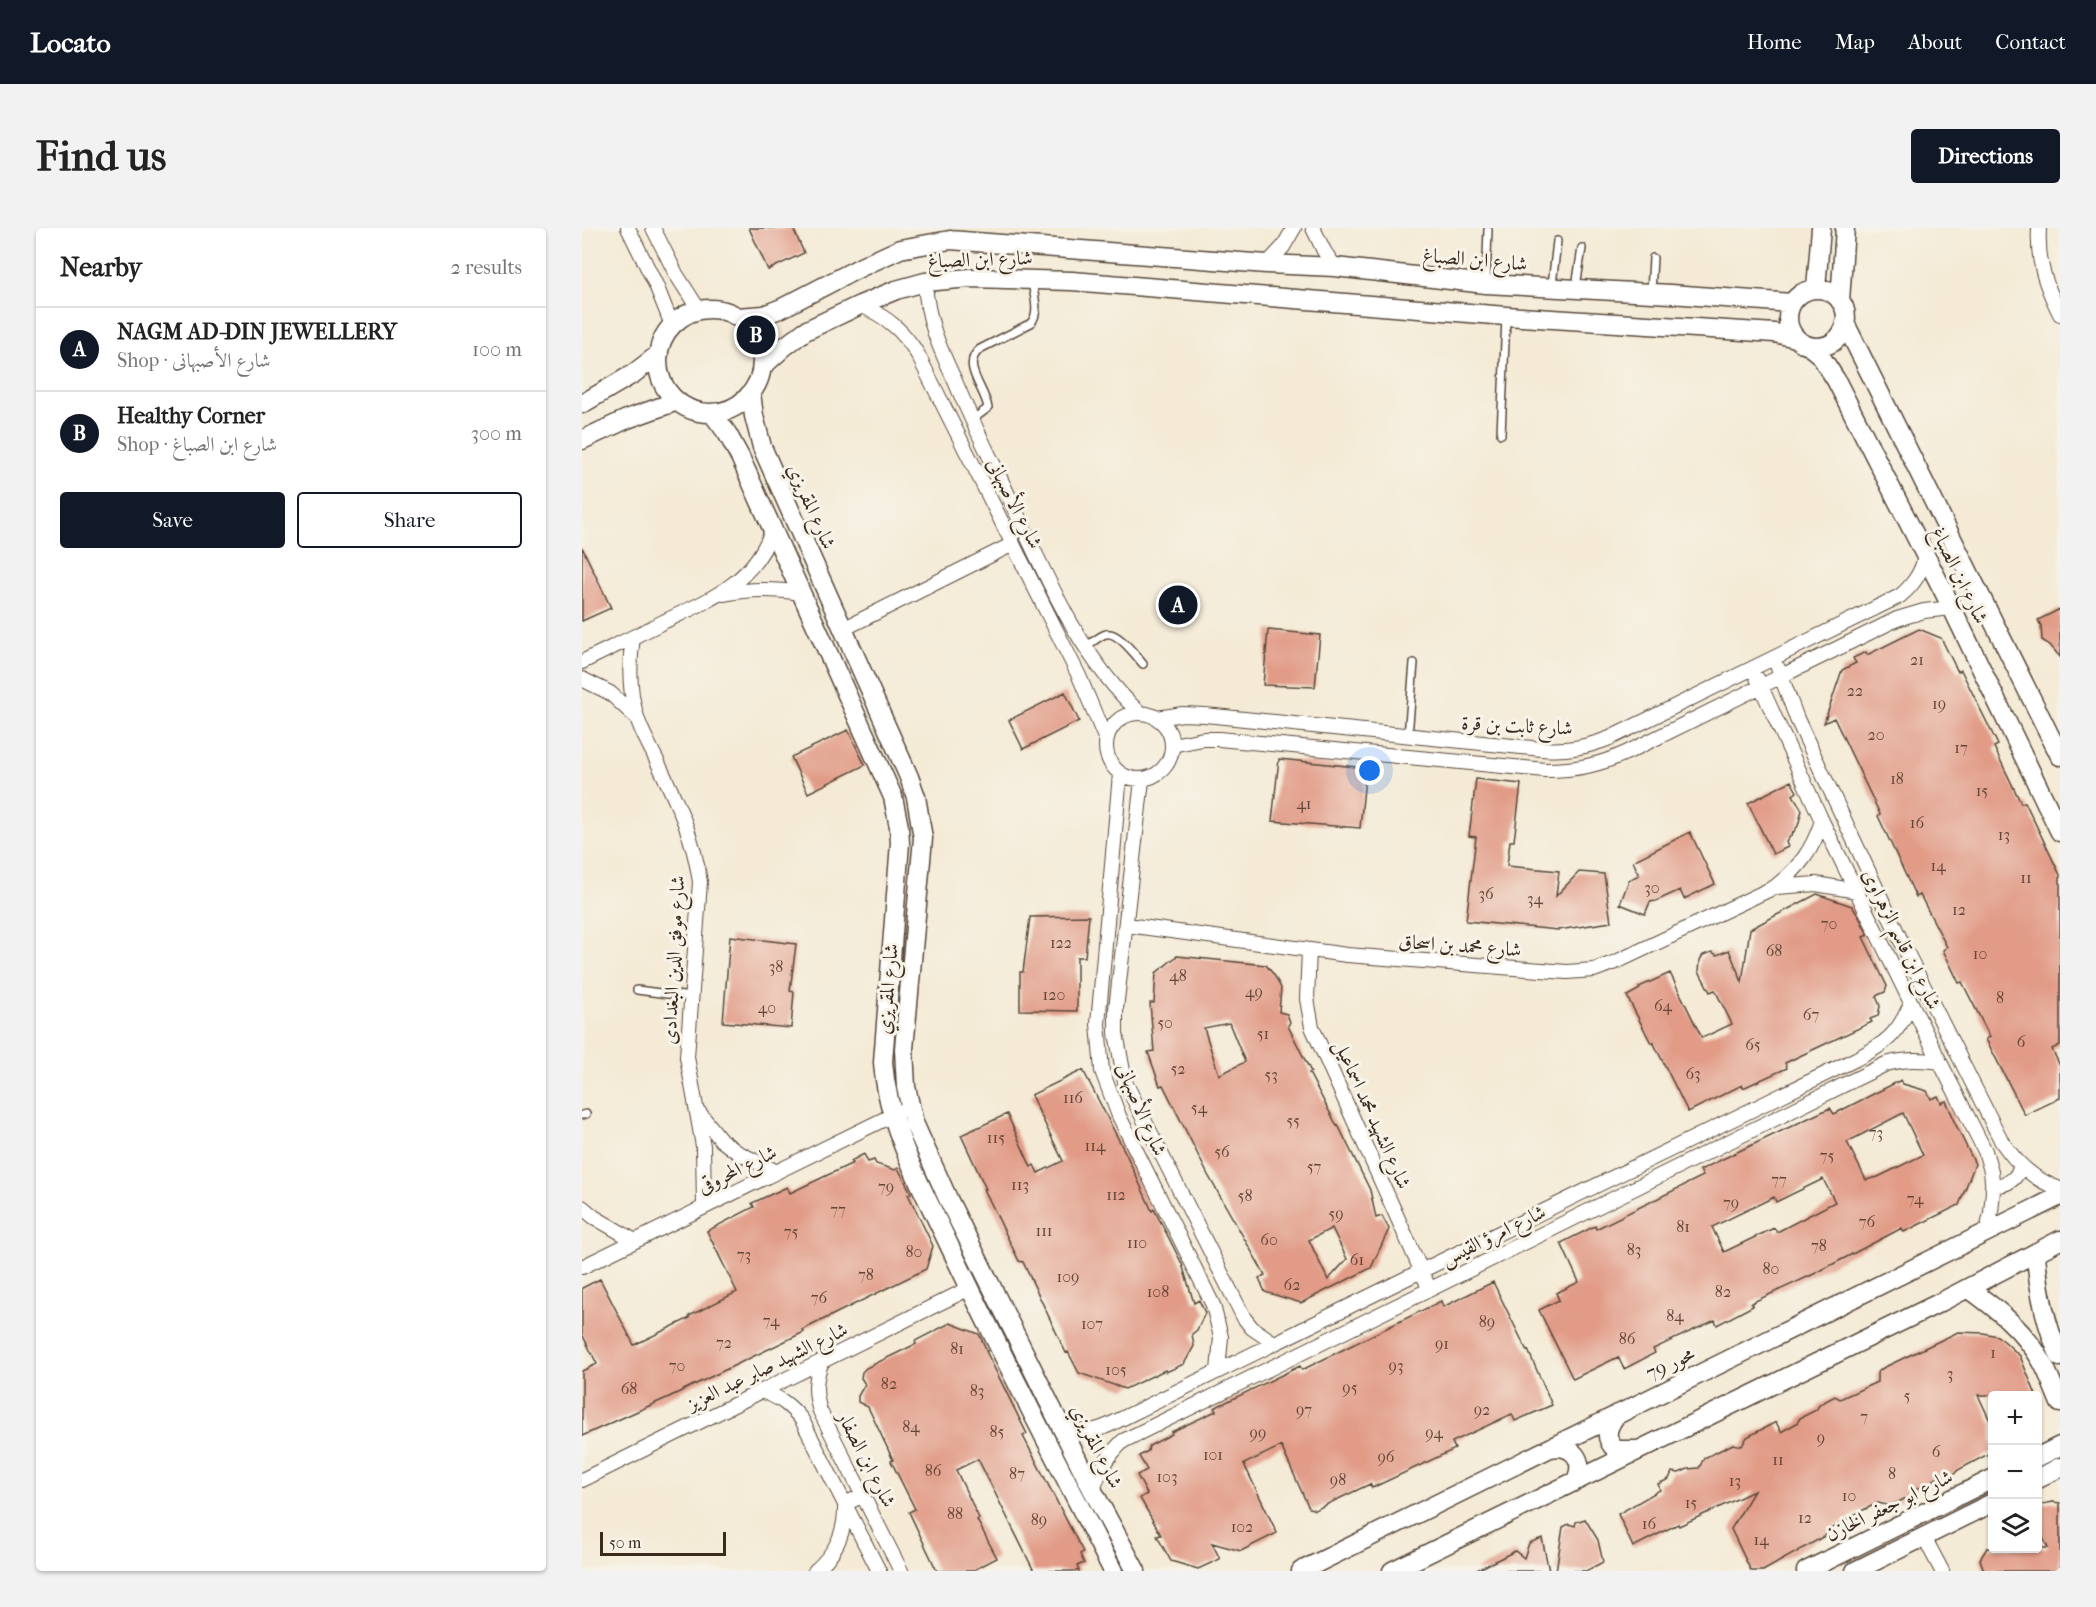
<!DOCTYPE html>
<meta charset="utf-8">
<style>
:root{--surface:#fff;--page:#f2f2f2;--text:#222;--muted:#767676;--line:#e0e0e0;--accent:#111827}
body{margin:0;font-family:"IM FELL French Canon",Amiri,serif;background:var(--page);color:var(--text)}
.controls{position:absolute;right:18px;bottom:18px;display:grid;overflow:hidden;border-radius:6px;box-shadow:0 2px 4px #0004}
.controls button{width:54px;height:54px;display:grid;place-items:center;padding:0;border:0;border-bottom:2px solid var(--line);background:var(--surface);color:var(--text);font:30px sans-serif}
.scale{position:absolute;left:18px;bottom:15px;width:126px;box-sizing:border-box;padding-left:6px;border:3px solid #3b2a1e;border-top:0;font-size:16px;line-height:21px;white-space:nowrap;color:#3b2a1e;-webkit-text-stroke:4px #f7f3e8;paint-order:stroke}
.you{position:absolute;left:788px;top:543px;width:21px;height:21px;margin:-15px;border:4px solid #fff;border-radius:50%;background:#1a73e8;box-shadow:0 0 0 9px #1a73e833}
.badge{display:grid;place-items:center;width:39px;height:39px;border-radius:50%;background:var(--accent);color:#fff;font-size:20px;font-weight:700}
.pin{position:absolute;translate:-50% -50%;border:3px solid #fff;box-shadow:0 2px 6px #0006}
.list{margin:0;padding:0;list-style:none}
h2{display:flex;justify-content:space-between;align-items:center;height:78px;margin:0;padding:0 24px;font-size:26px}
h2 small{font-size:20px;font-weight:400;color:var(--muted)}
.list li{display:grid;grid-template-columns:39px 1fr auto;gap:18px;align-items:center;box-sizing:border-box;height:84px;padding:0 24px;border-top:2px solid var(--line)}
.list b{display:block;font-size:22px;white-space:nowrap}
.list p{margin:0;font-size:20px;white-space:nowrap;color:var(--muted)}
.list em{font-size:20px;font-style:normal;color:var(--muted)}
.actions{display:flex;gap:12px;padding:18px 24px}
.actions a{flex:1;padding:14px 0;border:2px solid var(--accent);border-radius:6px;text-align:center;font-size:21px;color:var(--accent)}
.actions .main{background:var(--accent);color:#fff}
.icon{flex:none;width:33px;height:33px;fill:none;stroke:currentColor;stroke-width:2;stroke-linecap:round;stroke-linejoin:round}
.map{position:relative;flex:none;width:1478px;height:1343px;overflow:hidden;border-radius:6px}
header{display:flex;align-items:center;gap:36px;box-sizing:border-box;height:84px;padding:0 30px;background:var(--accent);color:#fff}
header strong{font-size:28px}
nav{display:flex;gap:33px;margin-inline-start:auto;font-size:21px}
.intro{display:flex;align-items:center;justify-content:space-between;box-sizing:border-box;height:144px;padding:0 36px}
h1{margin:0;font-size:42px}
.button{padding:15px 27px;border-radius:6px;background:var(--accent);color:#fff;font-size:21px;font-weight:700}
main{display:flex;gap:36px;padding:0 36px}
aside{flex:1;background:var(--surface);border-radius:6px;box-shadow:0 2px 4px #0004}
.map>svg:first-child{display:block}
.building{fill:#e19b87;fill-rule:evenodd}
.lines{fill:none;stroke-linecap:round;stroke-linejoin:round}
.lane-casing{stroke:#574739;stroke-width:10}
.street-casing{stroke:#574739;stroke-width:16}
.secondary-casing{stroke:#574739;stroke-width:21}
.lane{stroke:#fff;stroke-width:7}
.street{stroke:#fff;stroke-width:14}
.secondary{stroke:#fff;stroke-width:18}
.labels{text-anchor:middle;stroke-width:6;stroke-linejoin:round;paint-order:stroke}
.number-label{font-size:16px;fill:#644638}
.street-label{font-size:20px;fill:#3b2a1e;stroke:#f7f3e8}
</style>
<header>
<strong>Locato</strong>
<nav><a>Home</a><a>Map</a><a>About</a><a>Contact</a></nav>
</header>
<div class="intro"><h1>Find us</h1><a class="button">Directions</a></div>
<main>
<aside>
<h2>Nearby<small>2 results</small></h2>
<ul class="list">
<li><span class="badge">A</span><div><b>NAGM AD-DIN JEWELLERY</b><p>Shop · شارع الأصبهانى</p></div><em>100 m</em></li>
<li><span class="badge">B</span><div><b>Healthy Corner</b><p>Shop · شارع ابن الصباغ</p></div><em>300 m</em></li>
</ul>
<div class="actions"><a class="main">Save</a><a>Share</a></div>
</aside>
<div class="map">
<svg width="1478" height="1343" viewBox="0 0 1478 1343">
<rect width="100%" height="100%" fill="#f7f3e8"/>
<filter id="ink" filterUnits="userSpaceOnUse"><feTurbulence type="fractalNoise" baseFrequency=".0167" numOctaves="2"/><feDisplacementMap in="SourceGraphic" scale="12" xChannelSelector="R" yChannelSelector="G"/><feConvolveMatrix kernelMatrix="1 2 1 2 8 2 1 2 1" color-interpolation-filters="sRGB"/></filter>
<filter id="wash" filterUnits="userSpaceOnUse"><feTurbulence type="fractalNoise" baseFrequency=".008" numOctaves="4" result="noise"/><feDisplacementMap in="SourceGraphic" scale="24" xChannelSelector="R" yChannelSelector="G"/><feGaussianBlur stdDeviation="1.35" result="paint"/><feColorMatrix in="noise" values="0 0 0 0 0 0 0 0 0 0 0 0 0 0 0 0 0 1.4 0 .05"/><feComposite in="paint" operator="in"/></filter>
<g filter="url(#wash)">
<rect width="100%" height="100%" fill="#f4ead5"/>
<g id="blocks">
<path class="building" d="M 167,0 L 211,0 L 222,25 L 186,42 Z
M 0,319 L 29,380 L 0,393 Z
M 1478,381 L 1478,429 L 1468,417 L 1460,412 L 1459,398 L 1456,392 Z
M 1337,401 L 1359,410 L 1376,444 L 1379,442 L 1416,517 L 1412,519 L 1439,575 L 1443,574 L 1478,647 L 1478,817 L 1470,821 L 1478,838 L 1478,870 L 1443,887 L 1404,811 L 1408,809 L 1380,754 L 1377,755 L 1361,722 L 1365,719 L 1338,667 L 1334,669 L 1296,588 L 1298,586 L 1252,490 L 1242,495 L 1260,442 L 1274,435 L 1271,430 L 1284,424 L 1285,427 Z
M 686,402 L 738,407 L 733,459 L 681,457 Z
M 483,464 L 497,493 L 441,521 L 427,492 Z
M 266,502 L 283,537 L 226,565 L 209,529 Z
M 697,531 L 784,540 L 778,600 L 690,593 Z
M 894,551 L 939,556 L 932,613 L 928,613 L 925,638 L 977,643 L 974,668 L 997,644 L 1022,646 L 1029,694 L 976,702 L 884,693 L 894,609 L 887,608 Z
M 1209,553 L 1215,564 L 1211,567 L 1220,582 L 1216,598 L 1204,614 L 1206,619 L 1191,626 L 1166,575 Z
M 1108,604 L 1133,656 L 1102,671 L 1098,662 L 1074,673 L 1068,674 L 1063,686 L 1038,676 L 1047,652 L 1057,647 L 1051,633 Z
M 1235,666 L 1270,678 L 1277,689 L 1286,707 L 1281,709 L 1305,758 L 1303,764 L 1294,768 L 1298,778 L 1296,788 L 1288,791 L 1290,794 L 1203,835 L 1205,840 L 1161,860 L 1160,857 L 1106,884 L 1071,814 L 1069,815 L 1045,768 L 1058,761 L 1057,759 L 1088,745 L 1120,810 L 1150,796 L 1133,762 L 1128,764 L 1117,743 L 1118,732 L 1121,727 L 1130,724 L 1135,727 L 1147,722 L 1160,754 L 1168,701 Z
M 507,688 L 503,729 L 495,729 L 495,783 L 438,782 L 438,744 L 441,744 L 448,689 Z
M 148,708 L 214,716 L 208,763 L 212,764 L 209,800 L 141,794 Z
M 595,728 L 684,737 L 692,747 L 699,760 L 697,784 L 705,786 L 708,794 L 706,798 L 729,844 L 727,845 L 755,898 L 756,897 L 788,962 L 794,990 L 800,988 L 807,1001 L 789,1040 L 719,1075 L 683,1064 L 677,1050 L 683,1047 L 626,947 L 581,857 L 578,858 L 566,824 L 572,823 L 568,775 L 572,775 L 574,745 ZM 647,795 L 663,834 L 637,847 L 622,800 ZM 750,1000 L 765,1031 L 746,1052 L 727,1012 Z
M 501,842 L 545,928 L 570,983 L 572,981 L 600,1036 L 612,1075 L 617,1072 L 623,1085 L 615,1102 L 610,1106 L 612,1118 L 602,1136 L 584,1144 L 583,1142 L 543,1161 L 497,1145 L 486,1124 L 484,1125 L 441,1034 L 437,1033 L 402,961 L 404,961 L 379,907 L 425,886 L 449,939 L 452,937 L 456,945 L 481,933 L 449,867 Z
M 1319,852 L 1321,856 L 1345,863 L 1349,871 L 1356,868 L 1359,875 L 1364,873 L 1372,891 L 1371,891 L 1393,936 L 1377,977 L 1322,1004 L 1320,1000 L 1232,1046 L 1169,1075 L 1171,1078 L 1135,1097 L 1133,1092 L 1071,1121 L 1073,1125 L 1042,1141 L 1036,1129 L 991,1151 L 957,1082 L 977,1072 L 974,1065 L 997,1054 L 979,1015 L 1013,998 L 1014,1001 L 1121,948 L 1118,942 L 1153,925 L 1248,880 L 1252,886 ZM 1321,885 L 1341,927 L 1296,949 L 1284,952 L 1265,914 ZM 1241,951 L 1253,974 L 1195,1004 L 1192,1000 L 1142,1024 L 1130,999 L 1192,969 L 1194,974 Z
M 282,926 L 286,934 L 292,932 L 294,936 L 313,942 L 316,940 L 329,965 L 326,966 L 351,1018 L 344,1041 L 220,1102 L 222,1104 L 87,1169 L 0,1208 L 0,1143 L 15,1136 L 0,1106 L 0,1060 L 18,1051 L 52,1117 L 108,1090 L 107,1088 L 155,1064 L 125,1003 L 172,979 L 170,975 L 205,959 L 208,965 L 271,935 L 269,933 Z
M 911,1054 L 945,1123 L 946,1122 L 970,1177 L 933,1193 L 930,1186 L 870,1214 L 873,1221 L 790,1260 L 788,1256 L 733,1282 L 727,1280 L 699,1218 L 662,1236 L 695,1305 L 659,1323 L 630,1315 L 638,1331 L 616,1341 L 589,1333 L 575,1308 L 579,1307 L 558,1270 L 565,1266 L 555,1247 L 565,1242 L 557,1228 L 566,1223 L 567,1218 L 590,1206 L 589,1204 L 634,1183 L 632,1180 L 718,1138 L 720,1142 L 859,1073 L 861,1079 Z
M 368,1095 L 397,1106 L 405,1123 L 404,1123 L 445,1206 L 441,1208 L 501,1324 L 498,1326 L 502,1335 L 495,1338 L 497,1343 L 452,1343 L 396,1231 L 374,1242 L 397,1290 L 395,1292 L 415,1330 L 390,1343 L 355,1343 L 327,1284 L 333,1281 L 309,1233 L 311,1232 L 286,1179 L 276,1174 L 276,1168 L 283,1156 L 279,1150 L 280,1144 L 284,1140 L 334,1116 L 333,1113 Z
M 1376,1104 L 1401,1105 L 1415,1108 L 1422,1113 L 1438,1128 L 1454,1167 L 1396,1167 L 1410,1197 L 1410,1224 L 1376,1242 L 1371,1247 L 1359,1248 L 1332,1262 L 1324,1271 L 1322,1271 L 1309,1278 L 1296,1275 L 1279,1283 L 1247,1302 L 1248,1305 L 1181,1343 L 1169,1343 L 1149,1301 L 1172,1263 L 1097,1298 L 1096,1296 L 1051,1319 L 1036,1286 L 1078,1262 L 1076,1256 L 1087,1251 L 1090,1244 L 1097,1245 L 1106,1241 L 1117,1240 L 1122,1230 L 1151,1216 L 1160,1218 L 1165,1209 L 1194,1194 L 1199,1204 L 1215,1195 L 1218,1190 L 1234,1182 L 1238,1176 L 1253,1168 L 1258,1171 L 1295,1154 L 1295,1145 L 1301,1140 Z
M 1471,1274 L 1478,1275 L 1478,1343 L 1402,1343 L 1398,1331 L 1405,1320 L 1466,1320 L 1455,1298 L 1455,1277 Z
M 1003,1291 L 1016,1312 L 1021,1334 L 1004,1343 L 974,1343 L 981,1299 L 987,1296 L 993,1298 L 994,1294 Z
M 960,1310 L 967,1343 L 893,1343 L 933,1323 L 942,1330 L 947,1315 Z"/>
</g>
</g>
<g filter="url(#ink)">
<use href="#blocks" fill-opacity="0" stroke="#574739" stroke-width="1.5"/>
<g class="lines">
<g class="lane-casing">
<path id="lane" d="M 904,54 L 906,2
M 970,57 L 975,13
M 994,59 L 1000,20
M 1069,64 L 1071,30
M 390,192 L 406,180 C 403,160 378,137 398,121 L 449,95 C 458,84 452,68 450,54
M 919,206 L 924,90
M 503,419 C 510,415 517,408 524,406 C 536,403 554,428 561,436
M 826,508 L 832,435
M 55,762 L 109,769
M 0,887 L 4,886"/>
</g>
<g class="street-casing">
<path id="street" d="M 46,0 L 74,57 L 90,97
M 71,0 L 94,46 L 117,82
M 731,0 L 742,23 L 753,39
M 1457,0 C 1455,34 1463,56 1478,86
M 685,36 L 701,19 L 712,0
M 343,54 C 345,92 357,119 373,153 C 387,187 403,219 419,252 C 457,331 493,426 558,485
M 278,77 C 304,88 322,103 336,127 L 497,448 L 524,512
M 142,366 C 169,360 193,361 220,365
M 261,401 L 431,316
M 51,409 C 47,435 47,461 54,486 C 58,502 68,518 75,533 C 95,575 111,606 118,654 L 105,829 L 121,918 L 122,979
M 0,434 C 28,420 56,407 83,393 C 130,371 174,353 191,299
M 1196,440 L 1215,491 L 1321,717 L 1420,914 C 1435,936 1452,952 1478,961
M 1175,450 L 1240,593 L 1358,834 L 1403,923 L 1409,943 L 1411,963 L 1409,984 L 1405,1004
M 0,451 L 28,465 L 53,488
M524 518a33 33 0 1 1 66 0a33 33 0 1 1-66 0Z
M 575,490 L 601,486 L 623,487 L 960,521 C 985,523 1005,519 1028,510 L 1318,368 C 1332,356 1339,345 1344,327
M 590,517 L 621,511 L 637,511 L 963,542 C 994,542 1018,537 1046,524 L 1315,391 L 1342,383 L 1370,380
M 538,546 L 516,796 L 520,843 L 537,888 L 631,1077 L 639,1109 L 636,1143
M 560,552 L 534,781 L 534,805 L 543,854 L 662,1090 L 670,1100 L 692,1115
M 1195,659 L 1234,656 L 1275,663
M 545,697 L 765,727 L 985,744 L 1012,742 L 1034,734 L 1193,659 C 1218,639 1230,623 1240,593
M 727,722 L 725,771 L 730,799 L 847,1060
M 116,883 L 139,912 L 155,924 L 195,944
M 1410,957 C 1425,958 1434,952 1439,938
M 0,979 L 12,989 L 53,1013
M 0,1039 L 319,883
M 240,1133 C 233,1151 232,1164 238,1183 L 319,1343
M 179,1163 C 197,1169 208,1177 220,1192 L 297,1343
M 480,1199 C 497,1205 510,1205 527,1197 L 839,1043 L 1274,831 C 1303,816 1316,807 1329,775
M 0,1252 L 388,1060
M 511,1263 C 517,1242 526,1228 541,1213 L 1304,836 C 1323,831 1338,831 1358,834
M 1342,1309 L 1360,1343
M 233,1343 C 254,1325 264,1304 263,1276 L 281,1267"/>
</g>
<g class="secondary-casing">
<path id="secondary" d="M 1234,61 L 1239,0
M1206 90a29 29 0 1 1 58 0a29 29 0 1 1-58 0Z
M 1258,73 L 1263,0
M76 133a52 52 0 1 1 104 0a52 52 0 1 1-104 0Z
M 156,89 L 182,87 L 200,80 L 279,39 L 318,21 L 368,12 L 685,36 L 753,39 L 904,56 L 1089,66 L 1210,75
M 1263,95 L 1478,528
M 1227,118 L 1238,127 L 1254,152 L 1370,380 L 1478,604
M 180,139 L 202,119 L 223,103 L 278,77 L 314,62 L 343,54 L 388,50 L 490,53 L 924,88 L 1193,105 L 1214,110
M 169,165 L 172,188 L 180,219 L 327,549 L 334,569 L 341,610 L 322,821 L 324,859 L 332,895 L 367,973 L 511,1263 L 554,1343
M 0,176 L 51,146 L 77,126
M 130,185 L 145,205 L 158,229 L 311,569 L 317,599 L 318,615 L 301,834 C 306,902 341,961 369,1021 C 421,1130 476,1236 531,1343
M 0,212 L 45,191 L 95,173
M 1454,1025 C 1456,1062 1463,1095 1478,1129
M 1386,1060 C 1415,1081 1441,1101 1459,1132 C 1467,1146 1472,1161 1478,1175
M 1035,1186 C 1025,1199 1021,1210 1034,1222 L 1053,1222
M 969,1220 C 990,1216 1004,1232 994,1252
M 1456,1229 L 1478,1218
M 1456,1251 L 1478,1239
M 719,1343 L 1478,968
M 810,1343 L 1359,1074 L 1478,1012
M 1224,1343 L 1410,1251
M 1273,1343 L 1410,1275"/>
</g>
<use href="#lane" class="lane"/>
<use href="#street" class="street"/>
<use href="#secondary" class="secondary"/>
</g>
</g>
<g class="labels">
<g class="number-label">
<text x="1335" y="437">21</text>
<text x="1273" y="468">22</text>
<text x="1357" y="481">19</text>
<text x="1294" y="512">20</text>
<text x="1379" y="525">17</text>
<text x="1315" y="556">18</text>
<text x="1400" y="568">15</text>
<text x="722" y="581">41</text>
<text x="1335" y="600">16</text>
<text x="1422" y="612">13</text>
<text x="1356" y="643">14</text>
<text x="1444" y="655">11</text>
<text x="1070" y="665">30</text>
<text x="904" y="671">36</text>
<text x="953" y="676">34</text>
<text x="1377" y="687">12</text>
<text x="1247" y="701">70</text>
<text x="479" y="720">122</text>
<text x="1192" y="728">68</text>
<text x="1398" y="731">10</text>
<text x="194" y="744">38</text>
<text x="596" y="753">48</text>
<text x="672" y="769">49</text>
<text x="472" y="772">120</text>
<text x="1418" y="775">8</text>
<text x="1081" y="783">64</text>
<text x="185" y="785">40</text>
<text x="1229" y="792">67</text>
<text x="583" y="800">50</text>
<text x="681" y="811">51</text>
<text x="1439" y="819">6</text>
<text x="1171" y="822">65</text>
<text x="596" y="846">52</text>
<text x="1111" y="851">63</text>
<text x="689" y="852">53</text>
<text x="491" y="875">116</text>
<text x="617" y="885">54</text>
<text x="711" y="898">55</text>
<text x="1294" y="910">73</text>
<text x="414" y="915">115</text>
<text x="513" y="923">114</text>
<text x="640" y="929">56</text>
<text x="1245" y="933">75</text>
<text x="732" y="944">57</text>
<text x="1197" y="957">77</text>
<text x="438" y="962">113</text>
<text x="304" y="964">79</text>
<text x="534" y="972">112</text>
<text x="663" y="973">58</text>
<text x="1333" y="976">74</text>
<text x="1149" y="980">79</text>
<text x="256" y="987">77</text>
<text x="754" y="991">59</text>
<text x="1285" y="999">76</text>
<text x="1101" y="1004">81</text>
<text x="462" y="1008">111</text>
<text x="209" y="1009">75</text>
<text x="687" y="1017">60</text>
<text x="555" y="1020">110</text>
<text x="1237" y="1023">78</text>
<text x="1052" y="1027">83</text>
<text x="332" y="1029">80</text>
<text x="162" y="1032">73</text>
<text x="775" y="1037">61</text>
<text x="1189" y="1046">80</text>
<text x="284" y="1052">78</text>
<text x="486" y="1054">109</text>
<text x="710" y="1062">62</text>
<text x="576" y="1069">108</text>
<text x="1141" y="1069">82</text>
<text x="237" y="1075">76</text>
<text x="1093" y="1093">84</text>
<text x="189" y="1098">74</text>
<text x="905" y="1099">89</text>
<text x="510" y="1101">107</text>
<text x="1045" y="1116">86</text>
<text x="142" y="1120">72</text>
<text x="860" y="1121">91</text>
<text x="375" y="1126">81</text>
<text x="1411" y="1130">1</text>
<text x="95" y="1143">70</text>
<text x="814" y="1143">93</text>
<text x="534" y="1147">105</text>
<text x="1368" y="1151">3</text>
<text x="307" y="1161">82</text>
<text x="768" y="1165">95</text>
<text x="47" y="1166">68</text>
<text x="395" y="1168">83</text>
<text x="1325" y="1173">5</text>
<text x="722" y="1187">97</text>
<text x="900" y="1187">92</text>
<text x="1282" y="1194">7</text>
<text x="329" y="1204">84</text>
<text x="415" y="1209">85</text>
<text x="676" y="1210">99</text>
<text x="852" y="1210">94</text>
<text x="1239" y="1215">9</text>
<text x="1354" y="1229">6</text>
<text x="631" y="1232">101</text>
<text x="804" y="1234">96</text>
<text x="1196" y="1237">11</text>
<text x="351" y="1248">86</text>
<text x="435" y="1251">87</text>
<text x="1310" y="1251">8</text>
<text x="585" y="1254">103</text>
<text x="756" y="1257">98</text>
<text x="1153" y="1258">13</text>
<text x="1267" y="1273">10</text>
<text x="1109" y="1280">15</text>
<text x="373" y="1291">88</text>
<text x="1223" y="1295">12</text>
<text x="457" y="1297">89</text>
<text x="1067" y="1301">16</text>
<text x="660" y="1304">102</text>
<text x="1179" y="1317">14</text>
</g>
<g class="street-label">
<text transform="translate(398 31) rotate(-2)" y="7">شارع ابن الصباغ</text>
<text transform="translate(893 31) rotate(5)" y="7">شارع ابن الصباغ</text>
<text transform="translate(433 275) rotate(63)" y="7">شارع الأصبهانى</text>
<text transform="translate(230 278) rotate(66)" y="7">شارع المقريزي</text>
<text transform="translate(1378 347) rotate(64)" y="7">شارع ابن الصباغ</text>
<text transform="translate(935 497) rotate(3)" y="7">شارع ثابت بن قرة</text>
<text transform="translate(1320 711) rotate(64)" y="7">شارع ابن قاسم الزهراوى</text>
<text transform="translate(878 717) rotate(4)" y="7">شارع محمد بن اسحاق</text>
<text transform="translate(91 732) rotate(-87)" y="7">شارع موفق الدين البغدادى</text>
<text transform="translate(305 761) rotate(-85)" y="7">شارع المقريزي</text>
<text transform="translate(560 881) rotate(67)" y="7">شارع الأصبهانى</text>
<text transform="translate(791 886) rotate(66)" y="7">شارع الشهيد محمد اسماعيل</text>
<text transform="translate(155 941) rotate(-26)" y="7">شارع المحروقى</text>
<text transform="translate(911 1007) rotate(-26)" y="7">شارع امرؤ القيس</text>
<text transform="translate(1088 1135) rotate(-26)" y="7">محور 79</text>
<text transform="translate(185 1138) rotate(-26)" y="7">شارع الشهيد صابر عبد العزيز</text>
<text transform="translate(515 1218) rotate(63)" y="7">شارع المقريزي</text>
<text transform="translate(285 1231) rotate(63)" y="7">شارع ابن الصفار</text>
<text transform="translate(1307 1277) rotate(-26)" y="7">شارع ابو جعفر الخازن</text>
</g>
</g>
</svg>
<div class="controls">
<button>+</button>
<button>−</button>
<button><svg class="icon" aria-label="layers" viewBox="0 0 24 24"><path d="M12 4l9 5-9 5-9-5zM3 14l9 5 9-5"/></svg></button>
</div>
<div class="scale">50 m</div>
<div class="you"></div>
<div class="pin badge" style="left:596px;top:377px">A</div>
<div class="pin badge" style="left:174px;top:107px">B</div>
</div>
</main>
